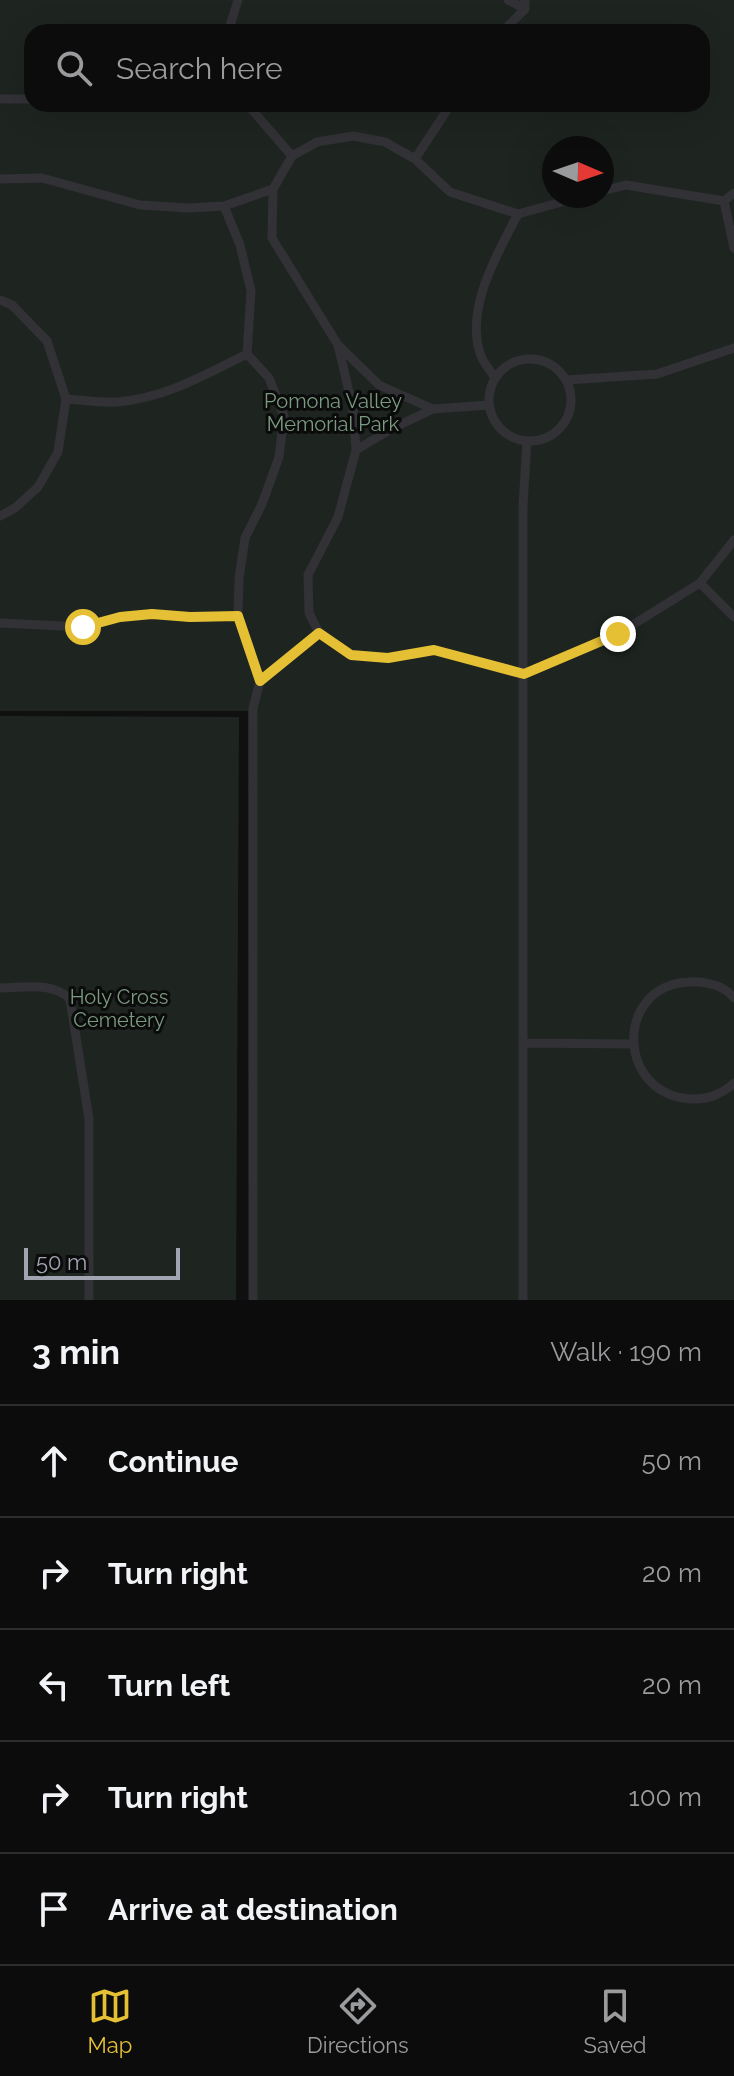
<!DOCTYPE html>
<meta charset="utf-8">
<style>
:root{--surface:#0c0c0d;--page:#151516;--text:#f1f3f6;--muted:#9a9b9d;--line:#2c2c2e;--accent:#e5c034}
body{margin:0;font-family:Raleway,sans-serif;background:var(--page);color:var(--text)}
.compass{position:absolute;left:542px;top:136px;width:72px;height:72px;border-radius:50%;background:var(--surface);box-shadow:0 8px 32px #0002;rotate:92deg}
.scale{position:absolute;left:24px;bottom:20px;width:156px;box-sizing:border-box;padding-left:8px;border:4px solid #a2a4b1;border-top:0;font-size:22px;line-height:28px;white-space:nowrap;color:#a2a4b1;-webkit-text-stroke:6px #0b0b0c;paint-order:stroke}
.stop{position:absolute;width:24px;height:24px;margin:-18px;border:6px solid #e5c034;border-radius:50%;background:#fff}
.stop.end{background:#e5c034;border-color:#fff;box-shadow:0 2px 8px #0008}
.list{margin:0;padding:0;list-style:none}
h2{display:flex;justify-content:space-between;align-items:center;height:104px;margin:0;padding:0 32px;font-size:34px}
h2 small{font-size:26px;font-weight:400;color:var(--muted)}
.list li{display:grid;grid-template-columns:52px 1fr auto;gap:24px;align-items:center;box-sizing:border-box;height:112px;padding:0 32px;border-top:2px solid var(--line)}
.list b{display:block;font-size:30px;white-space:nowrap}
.list em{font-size:26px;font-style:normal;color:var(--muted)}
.icon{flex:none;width:44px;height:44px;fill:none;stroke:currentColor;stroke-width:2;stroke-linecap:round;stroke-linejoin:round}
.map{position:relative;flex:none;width:734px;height:1300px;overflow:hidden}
.search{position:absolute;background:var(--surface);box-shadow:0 8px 32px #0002;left:24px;right:24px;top:24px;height:88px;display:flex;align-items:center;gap:20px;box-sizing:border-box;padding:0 28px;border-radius:24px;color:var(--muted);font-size:30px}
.sheet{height:664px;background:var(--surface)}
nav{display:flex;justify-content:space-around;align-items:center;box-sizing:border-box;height:112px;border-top:2px solid var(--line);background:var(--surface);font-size:22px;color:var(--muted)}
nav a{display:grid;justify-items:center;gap:4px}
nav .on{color:var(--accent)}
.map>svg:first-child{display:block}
.green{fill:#1e2520;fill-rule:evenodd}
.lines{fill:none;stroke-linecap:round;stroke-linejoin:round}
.lane{stroke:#313136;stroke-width:9}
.route{stroke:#e5c034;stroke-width:10}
.labels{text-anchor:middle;stroke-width:6;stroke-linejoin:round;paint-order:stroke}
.park-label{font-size:20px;fill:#7a9b80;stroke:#0b0b0c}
</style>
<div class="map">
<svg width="734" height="1300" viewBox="0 0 734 1300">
<rect width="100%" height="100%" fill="#101011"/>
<path class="green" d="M 0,0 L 734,0 L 734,1300 L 249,1300 L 248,711 L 0,711 ZM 32,32 L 702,32 L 702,104 L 32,104 ZM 554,148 L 602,148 L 602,196 L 554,196 Z
M 0,716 L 239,717 L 236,1300 L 0,1300 Z"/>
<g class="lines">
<path class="lane" d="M 508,0 L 525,9
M 228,32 L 238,0
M 502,32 L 525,9 L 525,0
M 0,99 L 32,99
M 247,104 L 292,156 L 317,142 L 353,136 L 385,142 L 415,159 L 450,192 L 518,214 L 584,196
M 292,156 L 273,189 L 272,238 L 338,345 L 353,409 L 356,450 L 338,517 L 308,575 L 309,613 L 319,633 L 351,655 L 388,658 L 434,650 L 524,674 L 618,634 L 700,583 L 734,540
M 415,159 L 451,104
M 0,179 L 42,178 L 140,205 L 189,208 L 224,206 L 273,189
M 602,191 L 626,185 L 724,201 L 734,193
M 724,201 L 734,248
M 0,300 L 12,305 L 47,341 L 66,399 L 58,452 L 38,487 L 15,508 L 0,516
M 338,345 L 379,385 L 433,409 L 393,428 L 356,450
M 247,354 L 269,378 L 284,416 L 279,457 L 262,504 L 245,538 L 239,578 L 238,616 L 260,681 L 253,708 L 253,1300
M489 400a41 41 0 1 1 82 0a41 41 0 1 1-82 0Z
M 495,378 C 491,371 484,364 481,356 C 464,310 497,254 518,214
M 567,380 L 657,374 L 734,348
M 66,399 C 83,400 101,403 117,402 C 165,398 205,375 247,354 L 251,291 L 240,245 L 224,206
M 433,409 L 489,405
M 700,583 L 734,617
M 0,623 L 83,627 L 120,617 L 152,614 L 190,617 L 238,616
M 260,681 L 319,633
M 0,988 C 24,988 52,981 70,999 L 89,1119 L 89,1300
M 734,998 C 724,985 705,981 689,982 C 613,985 616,1099 695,1099 C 709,1099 724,1093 734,1083
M 524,1043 L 632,1044
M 523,1300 L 523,505 L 527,441"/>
</g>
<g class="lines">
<path class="route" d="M 83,627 L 120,617 L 152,614 L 190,617 L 238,616 L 260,681 L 319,633 L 351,655 L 388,658 L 434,650 L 524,674 L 618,634"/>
</g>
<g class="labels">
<g class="park-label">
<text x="333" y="408">Pomona Valley<tspan x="333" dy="23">Memorial Park</tspan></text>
<text x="119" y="1004">Holy Cross<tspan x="119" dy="23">Cemetery</tspan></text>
</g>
</g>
</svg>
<svg class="compass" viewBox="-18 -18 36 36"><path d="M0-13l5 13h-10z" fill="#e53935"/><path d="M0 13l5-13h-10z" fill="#9a9b9d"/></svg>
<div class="scale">50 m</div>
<div class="stop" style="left:83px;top:627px"></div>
<div class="stop end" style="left:618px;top:634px"></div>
<div class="search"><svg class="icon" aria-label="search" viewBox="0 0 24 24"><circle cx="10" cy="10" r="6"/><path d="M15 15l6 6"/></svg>Search here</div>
</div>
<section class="sheet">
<h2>3 min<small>Walk · 190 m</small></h2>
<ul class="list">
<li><svg class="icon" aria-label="ahead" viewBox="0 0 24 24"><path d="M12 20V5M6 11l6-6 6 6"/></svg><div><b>Continue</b></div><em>50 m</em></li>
<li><svg class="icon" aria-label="right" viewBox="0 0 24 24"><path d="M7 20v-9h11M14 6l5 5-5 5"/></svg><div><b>Turn right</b></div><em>20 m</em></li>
<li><svg class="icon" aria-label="left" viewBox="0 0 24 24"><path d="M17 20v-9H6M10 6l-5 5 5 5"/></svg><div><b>Turn left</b></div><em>20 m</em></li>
<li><svg class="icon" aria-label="right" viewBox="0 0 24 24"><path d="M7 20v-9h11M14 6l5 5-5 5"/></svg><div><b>Turn right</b></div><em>100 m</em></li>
<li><svg class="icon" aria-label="arrive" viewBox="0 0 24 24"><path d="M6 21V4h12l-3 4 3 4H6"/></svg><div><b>Arrive at destination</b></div></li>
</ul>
</section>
<nav>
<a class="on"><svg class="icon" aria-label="map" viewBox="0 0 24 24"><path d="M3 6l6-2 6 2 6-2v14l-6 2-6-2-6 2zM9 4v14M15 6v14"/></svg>Map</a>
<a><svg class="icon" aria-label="directions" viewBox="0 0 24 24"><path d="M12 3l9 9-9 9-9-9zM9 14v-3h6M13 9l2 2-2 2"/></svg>Directions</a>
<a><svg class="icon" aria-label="saved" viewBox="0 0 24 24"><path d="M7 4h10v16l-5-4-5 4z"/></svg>Saved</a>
</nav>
